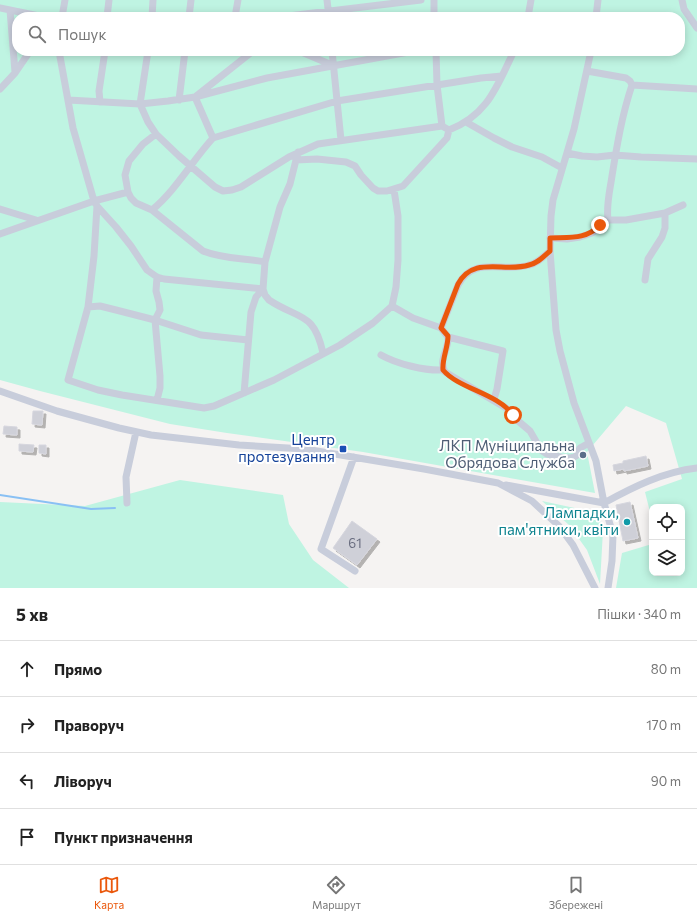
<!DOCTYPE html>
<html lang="uk">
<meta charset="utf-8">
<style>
:root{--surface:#fff;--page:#f6f6f6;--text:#222;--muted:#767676;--line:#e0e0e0;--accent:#ea580c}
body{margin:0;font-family:Commissioner,sans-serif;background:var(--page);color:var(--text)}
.controls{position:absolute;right:12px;bottom:12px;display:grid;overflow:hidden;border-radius:8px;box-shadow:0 2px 10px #0003}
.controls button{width:36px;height:36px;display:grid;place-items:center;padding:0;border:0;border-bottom:1px solid var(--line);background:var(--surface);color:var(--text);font:20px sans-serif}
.stop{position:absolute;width:12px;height:12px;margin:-9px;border:3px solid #ea580c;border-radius:50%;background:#fff}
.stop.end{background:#ea580c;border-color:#fff;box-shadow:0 1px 4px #0008}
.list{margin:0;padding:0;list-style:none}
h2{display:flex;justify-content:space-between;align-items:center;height:52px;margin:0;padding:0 16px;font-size:17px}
h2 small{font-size:13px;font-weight:400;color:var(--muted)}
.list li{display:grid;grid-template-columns:26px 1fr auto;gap:12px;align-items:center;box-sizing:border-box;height:56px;padding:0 16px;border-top:1px solid var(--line)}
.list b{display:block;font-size:15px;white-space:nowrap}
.list em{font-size:13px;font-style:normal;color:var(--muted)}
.icon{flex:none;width:22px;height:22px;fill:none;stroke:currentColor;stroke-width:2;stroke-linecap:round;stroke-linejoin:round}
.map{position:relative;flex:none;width:697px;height:588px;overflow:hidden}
.search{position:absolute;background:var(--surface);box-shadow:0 2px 10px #0003;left:12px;right:12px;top:12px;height:44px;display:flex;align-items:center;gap:10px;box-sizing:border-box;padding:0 14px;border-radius:16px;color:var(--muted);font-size:15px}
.sheet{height:276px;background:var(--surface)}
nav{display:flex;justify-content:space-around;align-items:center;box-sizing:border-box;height:56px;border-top:1px solid var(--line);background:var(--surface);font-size:11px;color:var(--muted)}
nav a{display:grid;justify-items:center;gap:2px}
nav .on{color:var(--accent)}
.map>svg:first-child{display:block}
.green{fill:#bff4e2;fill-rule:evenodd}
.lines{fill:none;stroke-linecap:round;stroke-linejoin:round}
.stream{stroke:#89c0f4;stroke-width:2}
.building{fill:#cfd0d8;stroke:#d6d6de;filter:url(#shadow)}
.minor{stroke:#c8cddb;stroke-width:7}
.route{stroke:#ea580c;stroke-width:5}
.transit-dot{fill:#1a4fb4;stroke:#fff;stroke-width:1.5}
.service-dot{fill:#5c6f8a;stroke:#fff;stroke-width:1.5}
.culture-dot{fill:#0f9aa8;stroke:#fff;stroke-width:1.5}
.labels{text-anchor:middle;stroke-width:4;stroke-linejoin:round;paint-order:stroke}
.number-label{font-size:13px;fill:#6a6e80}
.transit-label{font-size:15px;fill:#164399;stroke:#fff;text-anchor:end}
.service-label{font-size:15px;fill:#4e5e75;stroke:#fff;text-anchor:end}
.culture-label{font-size:15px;fill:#0d838f;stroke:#fff;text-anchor:end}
</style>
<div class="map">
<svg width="697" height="588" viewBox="0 0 697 588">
<defs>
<filter id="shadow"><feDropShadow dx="3" dy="3" stdDeviation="0" flood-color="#0004"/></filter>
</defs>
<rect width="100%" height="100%" fill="#f5f3f2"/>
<path class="green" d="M 0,0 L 697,0 L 697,588 L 616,588 L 622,553 L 652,544 L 652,573 L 682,573 L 682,507 L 652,507 L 652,520 L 645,492 L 682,479 L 666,423 L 626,406 L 587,452 L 595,493 L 363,452 L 227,433 L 170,424 L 40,391 L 0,380 ZM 17,17 L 680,17 L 680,51 L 17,51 Z
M 180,480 L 283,495 L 289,524 L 313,560 L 349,588 L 0,588 L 0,502 L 85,506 Z
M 542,501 L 598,513 L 603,530 L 600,584 L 587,550 L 569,525 Z"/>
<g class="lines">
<path class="stream" d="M 0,495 L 91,509 L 115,508"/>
</g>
<path class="building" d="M 33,411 L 43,411 L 42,425 L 32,424 Z
M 4,426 L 17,427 L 17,435 L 3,434 Z
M 19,444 L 34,445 L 33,452 L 19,451 Z
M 39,445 L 46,445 L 46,454 L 39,453 Z
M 646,456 L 648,466 L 624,471 L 624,469 L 614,471 L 613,465 L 623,463 L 623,461 Z
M 630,502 L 638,538 L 623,541 L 616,505 Z
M 352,521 L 377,539 L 357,565 L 333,548 Z"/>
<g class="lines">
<path class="minor" d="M 327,0 L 329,17
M 434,0 L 434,17
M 682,0 L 684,9 L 697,28
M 0,8 L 44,17
M 10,10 L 15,72
M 62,17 L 65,0
M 107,17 L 109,0
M 152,17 L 153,0
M 189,17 L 191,0
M 235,17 L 238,0
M 280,17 L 421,0
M 528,17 L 531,0
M 596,17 L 598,0
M 59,51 L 73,128 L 94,201 L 97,206 L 116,227 L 131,246 L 147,270 L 157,277 L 164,279 L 263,289 L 265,295 L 269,300 C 299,320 314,311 323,353
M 148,51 L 140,104 L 148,122 L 156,134 L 179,156 L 215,187 L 223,191 L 232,190 L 241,187 L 289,157 L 318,144 L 442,126 L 449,130 C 488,115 497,86 514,51
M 299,51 L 332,65
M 332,51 L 341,140
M 436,51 L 437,85 L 442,126
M 591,51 L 574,129 L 553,200 L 551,216 L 550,251 L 556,330 L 560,351 L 574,403 L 596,461 L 604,503 C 633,487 663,472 697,468
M 587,71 L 626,78 L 630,81 L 632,85 L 697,89
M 0,89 L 15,73 L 30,51
M 68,100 L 140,104 L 168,101 L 195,97 L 267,78 L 414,51
M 179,100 L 185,51
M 100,102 L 99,91 L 105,51
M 466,122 L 494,138 L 512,147 L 542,157 L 562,168
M 156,134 L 143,144 L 129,161 L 125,175 L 128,192 L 131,198 L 136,203 L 152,210 L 203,251 C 223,259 244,258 265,262
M 213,138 L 195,97 L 253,51
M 567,153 L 582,156 L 597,157 L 615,155 L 641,157 L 697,159
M 296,160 L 317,159 L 346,162 L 355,166 L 361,175 L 373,188 L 378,191 L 387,191 L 403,186 L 447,138 L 449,130
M 97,206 L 94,256 L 88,307 L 68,380 L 98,390 L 122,395 L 204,408 L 214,406 L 274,380 L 340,345 L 373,323 L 392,306 L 396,287 L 398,260 L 398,216 L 394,190
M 0,209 L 36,220
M 152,210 C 176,190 192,161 213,138 L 337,101 L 481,78 L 502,76
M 608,220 C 606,205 610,190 612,176 C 617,145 622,115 632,85
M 0,234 L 94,201 L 128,192
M 550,238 L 567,239 L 580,237 L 592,233 L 608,220 L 626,220 L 665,213 L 683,205
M 157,277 L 156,291 L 159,302 L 160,310 L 155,320 L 160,376 L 160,388 L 157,400
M 645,280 L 648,259 L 662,237 L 665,228 L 665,213
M 392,306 L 413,318 L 441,328 L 458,285 C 474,255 503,273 529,265 C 538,263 543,257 550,251
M 88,307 L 100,306 L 116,310 L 155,320 L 201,335 L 248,340
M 441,328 L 448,337 C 449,349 438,360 445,372 L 506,408 L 517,420 L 530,431 L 541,450 L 547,454 L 564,458 L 571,458 L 576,456 L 580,448 L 589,443
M 448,337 L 503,351 L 497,389 L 494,399
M 381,355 C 397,364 425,371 443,370
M 0,391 L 57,411 L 119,428 L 151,435 L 239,445 L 305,449 L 424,469 L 498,483 L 532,501 L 559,526 L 573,545 L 595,588
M 244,393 L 251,312 L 256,297 L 263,289 L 265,262 L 280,207 L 290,184 L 298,152
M 354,457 L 321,549 L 355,571
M 506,485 L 604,503 L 613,535 L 612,561 L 608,588
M 127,503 L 126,477 L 136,432"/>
</g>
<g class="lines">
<path class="route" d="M 513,415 C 497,393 459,389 443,370 C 442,358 448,348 448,336 L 441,328 L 458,284 C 474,255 504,273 529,265 C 538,263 543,257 550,251 L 550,238 C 569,237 586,240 600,225"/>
</g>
<rect class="transit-dot" x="339" y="445" width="8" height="8" rx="2"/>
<circle class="service-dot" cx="583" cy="455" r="4"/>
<circle class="culture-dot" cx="627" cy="522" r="4"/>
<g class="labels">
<g class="number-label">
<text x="355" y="548">61</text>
</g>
<g class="transit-label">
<text x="335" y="445">Центр<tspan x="335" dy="17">протезування</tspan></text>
</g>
<g class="service-label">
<text x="575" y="451">ЛКП Муніципальна<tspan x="575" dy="17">Обрядова Служба</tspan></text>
</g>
<g class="culture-label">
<text x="619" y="518">Лампадки,<tspan x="619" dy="17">пам'ятники, квіти</tspan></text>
</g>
</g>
</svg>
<div class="controls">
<button><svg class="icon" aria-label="locate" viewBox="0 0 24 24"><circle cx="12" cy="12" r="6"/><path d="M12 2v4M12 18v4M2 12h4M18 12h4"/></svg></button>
<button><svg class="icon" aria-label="layers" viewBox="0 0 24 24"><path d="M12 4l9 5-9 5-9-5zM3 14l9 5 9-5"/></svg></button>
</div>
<div class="stop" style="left:513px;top:415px"></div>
<div class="stop end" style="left:600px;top:225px"></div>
<div class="search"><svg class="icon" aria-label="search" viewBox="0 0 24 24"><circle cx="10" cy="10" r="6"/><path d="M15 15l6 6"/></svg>Пошук</div>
</div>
<section class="sheet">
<h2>5 хв<small>Пішки · 340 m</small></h2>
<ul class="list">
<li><svg class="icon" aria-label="ahead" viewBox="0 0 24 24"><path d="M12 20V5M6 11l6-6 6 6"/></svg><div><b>Прямо</b></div><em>80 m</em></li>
<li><svg class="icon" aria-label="right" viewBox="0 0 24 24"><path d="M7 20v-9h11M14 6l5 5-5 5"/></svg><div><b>Праворуч</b></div><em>170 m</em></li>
<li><svg class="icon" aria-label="left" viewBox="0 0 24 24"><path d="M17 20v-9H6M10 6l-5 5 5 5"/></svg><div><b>Ліворуч</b></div><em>90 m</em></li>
<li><svg class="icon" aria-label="arrive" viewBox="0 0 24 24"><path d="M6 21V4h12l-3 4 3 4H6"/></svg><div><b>Пункт призначення</b></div></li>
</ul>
</section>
<nav>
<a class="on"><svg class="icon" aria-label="map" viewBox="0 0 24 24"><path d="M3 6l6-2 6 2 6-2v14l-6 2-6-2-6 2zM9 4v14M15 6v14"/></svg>Карта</a>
<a><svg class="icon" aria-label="directions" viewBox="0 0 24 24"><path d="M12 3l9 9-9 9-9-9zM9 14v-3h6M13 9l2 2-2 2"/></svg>Маршрут</a>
<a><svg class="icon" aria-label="saved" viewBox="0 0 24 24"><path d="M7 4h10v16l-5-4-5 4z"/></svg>Збережені</a>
</nav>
